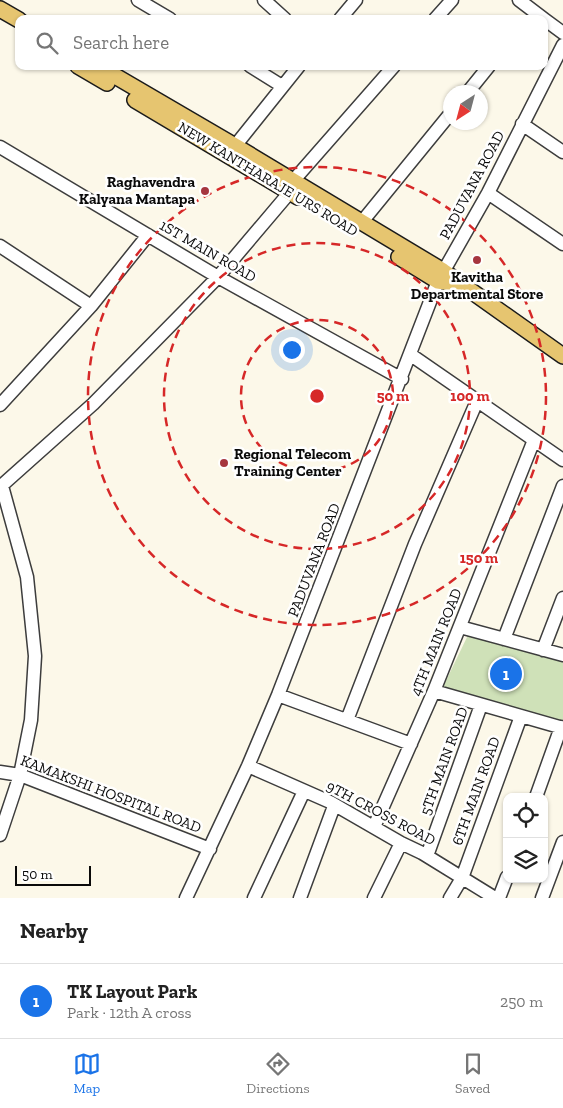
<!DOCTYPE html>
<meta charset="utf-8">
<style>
:root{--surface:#fff;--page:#f2f2f2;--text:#222;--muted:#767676;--line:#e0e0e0;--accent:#1a73e8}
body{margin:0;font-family:"Zilla Slab",serif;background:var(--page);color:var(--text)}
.controls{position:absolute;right:15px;bottom:15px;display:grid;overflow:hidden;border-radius:10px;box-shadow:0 1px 4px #0004}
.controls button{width:45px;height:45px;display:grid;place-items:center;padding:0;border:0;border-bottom:1px solid var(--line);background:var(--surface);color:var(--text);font:25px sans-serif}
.compass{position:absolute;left:443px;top:85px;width:45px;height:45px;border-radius:50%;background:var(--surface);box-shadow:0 1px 4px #0004;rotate:216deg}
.scale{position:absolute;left:15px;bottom:12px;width:76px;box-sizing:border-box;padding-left:5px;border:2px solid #0a0a0a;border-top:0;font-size:14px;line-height:18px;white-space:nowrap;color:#0a0a0a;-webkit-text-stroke:4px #fff;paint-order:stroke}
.you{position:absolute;left:291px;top:349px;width:18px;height:18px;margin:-12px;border:4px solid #fff;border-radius:50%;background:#1a73e8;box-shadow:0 0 0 8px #1a73e833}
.badge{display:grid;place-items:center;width:32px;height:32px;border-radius:50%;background:var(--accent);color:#fff;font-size:16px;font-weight:700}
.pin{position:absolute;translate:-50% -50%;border:2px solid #fff;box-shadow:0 1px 5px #0006}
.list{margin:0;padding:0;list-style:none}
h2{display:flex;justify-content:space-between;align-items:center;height:65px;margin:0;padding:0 20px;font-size:21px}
h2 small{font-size:16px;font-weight:400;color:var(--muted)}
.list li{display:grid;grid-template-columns:32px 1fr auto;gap:15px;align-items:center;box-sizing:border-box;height:75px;padding:0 20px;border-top:1px solid var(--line)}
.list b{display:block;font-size:19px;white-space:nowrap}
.list p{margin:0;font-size:16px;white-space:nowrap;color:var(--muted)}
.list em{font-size:16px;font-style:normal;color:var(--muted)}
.icon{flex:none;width:28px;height:28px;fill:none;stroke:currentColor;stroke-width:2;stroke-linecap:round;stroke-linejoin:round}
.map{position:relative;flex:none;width:563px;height:898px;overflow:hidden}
.search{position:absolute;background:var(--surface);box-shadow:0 1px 4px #0004;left:15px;right:15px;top:15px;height:55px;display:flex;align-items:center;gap:12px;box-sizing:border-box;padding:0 18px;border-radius:10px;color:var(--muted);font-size:19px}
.sheet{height:140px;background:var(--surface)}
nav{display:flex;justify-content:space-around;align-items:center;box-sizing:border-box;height:70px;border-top:1px solid var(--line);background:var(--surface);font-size:14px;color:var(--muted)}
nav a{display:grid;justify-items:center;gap:2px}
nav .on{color:var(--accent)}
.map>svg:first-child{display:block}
.green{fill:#cfe1b8}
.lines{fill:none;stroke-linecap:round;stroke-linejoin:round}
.minor-casing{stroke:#3d3d3d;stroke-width:15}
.major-casing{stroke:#1b1b1b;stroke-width:18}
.minor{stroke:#fff;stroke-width:12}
.major{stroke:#e6c570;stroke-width:15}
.ring{fill:none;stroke:#d62828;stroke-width:2.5;stroke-dasharray:9 6}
.poi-dot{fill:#a6363f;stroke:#fff;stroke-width:2}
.labels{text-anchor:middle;stroke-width:5;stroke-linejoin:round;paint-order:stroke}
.street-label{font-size:15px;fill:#0a0a0a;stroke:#fff}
.poi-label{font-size:15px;font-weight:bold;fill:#0a0a0a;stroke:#fff;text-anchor:end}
.centre{fill:#d62828;stroke:#fff;stroke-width:2.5}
.ring-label{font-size:15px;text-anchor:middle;font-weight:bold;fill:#d62828;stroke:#fff;stroke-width:5;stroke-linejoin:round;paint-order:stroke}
</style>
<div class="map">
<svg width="563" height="898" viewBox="0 0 563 898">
<rect width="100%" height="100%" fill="#fcf8e9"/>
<path class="green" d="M 470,631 L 563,657 L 563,725 L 441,691 Z"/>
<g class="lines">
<g class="minor-casing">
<path id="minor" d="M 138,0 L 170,19
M 264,0 L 285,19
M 519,0 L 544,19
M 340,19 L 356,0
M 435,19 L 452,0
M 544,19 L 563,33
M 250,66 L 282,86
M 468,92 L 489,66
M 522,124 L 563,152
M 235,146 L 299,66
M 0,147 L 218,277 L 402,379
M 488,193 L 563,244
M 361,223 L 450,114
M 0,246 L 91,306
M 411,355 L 563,460
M 0,405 L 91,306 L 148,235
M 0,487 L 93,404 L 218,277 L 290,192 L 293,181 L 394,66
M 460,627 L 563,655
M 504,639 L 563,486
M 543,650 L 563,598
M 434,691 L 563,728
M 278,695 L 411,744
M 347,720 L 415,544 L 477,401
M 248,766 L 330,802 L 401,843 L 422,853 L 495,898
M 0,772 L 20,775 L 210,849
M 536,797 L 561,727
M 374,827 L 434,691 L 534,440
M 0,835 L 20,775 L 31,720 L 35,656 L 27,577 L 2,486
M 427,856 L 481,705
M 186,898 L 248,766 L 278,695 L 438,281 L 488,193 L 563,45
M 254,898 L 304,791
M 300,898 L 334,806
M 374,898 L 401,843
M 450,898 L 462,878 L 521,716
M 499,898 L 507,877
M 542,898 L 563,842"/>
</g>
<g class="major-casing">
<path id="major" d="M 0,9 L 19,20
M 78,66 L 107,83
M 98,66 L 235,146 L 443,271 L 563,356
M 135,100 L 298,197
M 399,257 L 438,281 L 457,284"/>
</g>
<use href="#minor" class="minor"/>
<use href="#major" class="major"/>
</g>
<g class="ring">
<circle cx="317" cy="396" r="76"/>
<circle cx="317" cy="396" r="153"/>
<circle cx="317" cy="396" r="229"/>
</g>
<g class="poi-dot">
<circle cx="205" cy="191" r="5"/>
<circle cx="477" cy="260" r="5"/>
<circle cx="224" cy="463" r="5"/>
</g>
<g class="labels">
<g class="street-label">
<text transform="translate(268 179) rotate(31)" y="5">NEW KANTHARAJE URS ROAD</text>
<text transform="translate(472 185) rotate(-62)" y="5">PADUVANA ROAD</text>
<text transform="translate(208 251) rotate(30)" y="5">1ST MAIN ROAD</text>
<text transform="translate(314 560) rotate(-69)" y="5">PADUVANA ROAD</text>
<text transform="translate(436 642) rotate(-68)" y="5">4TH MAIN ROAD</text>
<text transform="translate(444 761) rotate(-70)" y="5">5TH MAIN ROAD</text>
<text transform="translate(476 791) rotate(-70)" y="5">6TH MAIN ROAD</text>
<text transform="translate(111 794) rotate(21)" y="5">KAMAKSHI HOSPITAL ROAD</text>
<text transform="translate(381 813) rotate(28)" y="5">9TH CROSS ROAD</text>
</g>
<g class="poi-label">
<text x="195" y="187">Raghavendra<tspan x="195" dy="17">Kalyana Mantapa</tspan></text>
<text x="477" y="282" text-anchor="middle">Kavitha<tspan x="477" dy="17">Departmental Store</tspan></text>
<text x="234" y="459" text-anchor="start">Regional Telecom<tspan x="234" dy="17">Training Center</tspan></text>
</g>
</g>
<circle cx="317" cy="396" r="8" class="centre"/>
<g class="ring-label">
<text x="393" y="401">50 m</text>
<text x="470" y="401">100 m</text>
<text x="479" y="563">150 m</text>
</g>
</svg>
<div class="controls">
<button><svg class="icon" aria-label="locate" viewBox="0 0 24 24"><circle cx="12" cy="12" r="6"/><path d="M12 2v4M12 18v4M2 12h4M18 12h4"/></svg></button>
<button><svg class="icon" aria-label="layers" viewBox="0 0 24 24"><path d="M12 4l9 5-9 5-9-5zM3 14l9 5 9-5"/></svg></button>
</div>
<svg class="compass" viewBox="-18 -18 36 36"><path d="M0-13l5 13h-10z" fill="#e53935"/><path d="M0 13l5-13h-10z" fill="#767676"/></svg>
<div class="scale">50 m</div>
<div class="you"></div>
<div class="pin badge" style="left:506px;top:674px">1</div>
<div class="search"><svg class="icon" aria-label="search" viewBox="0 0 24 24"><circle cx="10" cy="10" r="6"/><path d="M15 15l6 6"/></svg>Search here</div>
</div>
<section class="sheet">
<h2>Nearby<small></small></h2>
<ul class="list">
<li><span class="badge">1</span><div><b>TK Layout Park</b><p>Park · 12th A cross</p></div><em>250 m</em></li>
</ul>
</section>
<nav>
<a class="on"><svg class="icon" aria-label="map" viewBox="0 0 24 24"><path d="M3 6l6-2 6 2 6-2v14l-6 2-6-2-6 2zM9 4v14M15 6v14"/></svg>Map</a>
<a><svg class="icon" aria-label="directions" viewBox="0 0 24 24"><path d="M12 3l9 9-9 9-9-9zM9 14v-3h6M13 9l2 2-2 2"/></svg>Directions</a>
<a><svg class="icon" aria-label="saved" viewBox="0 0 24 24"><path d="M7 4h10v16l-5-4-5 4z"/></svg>Saved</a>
</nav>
